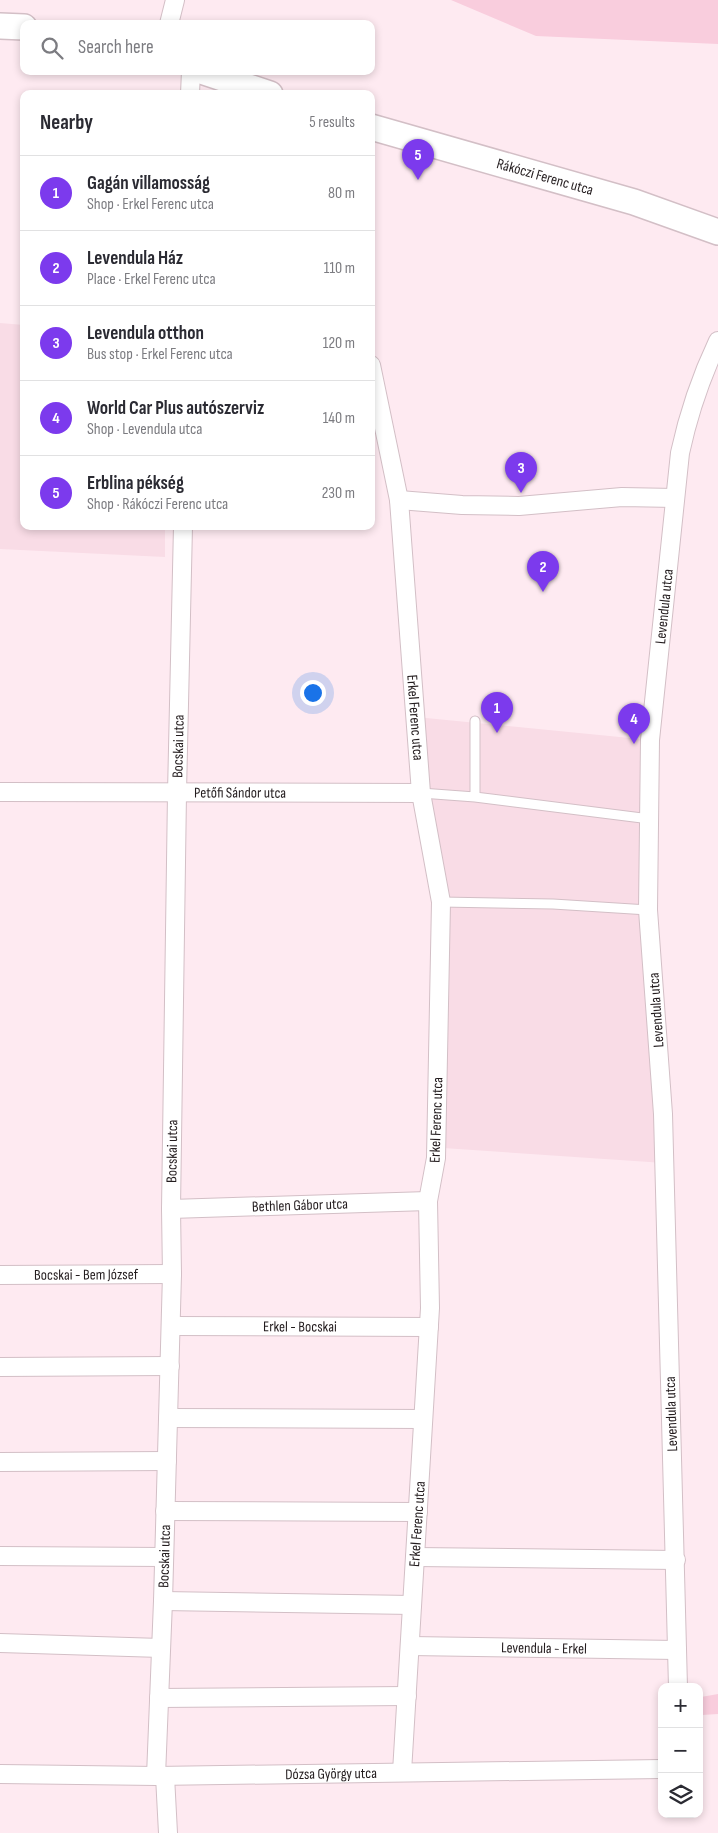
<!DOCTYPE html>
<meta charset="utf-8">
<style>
:root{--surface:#fff;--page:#f2f2f3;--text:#2b2b33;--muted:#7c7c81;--line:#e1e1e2;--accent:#7c3aed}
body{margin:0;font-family:"Sofia Sans Condensed",sans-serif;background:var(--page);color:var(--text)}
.controls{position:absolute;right:15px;bottom:15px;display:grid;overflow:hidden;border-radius:10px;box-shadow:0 2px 8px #0003}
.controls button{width:45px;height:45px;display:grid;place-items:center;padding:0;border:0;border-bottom:1px solid var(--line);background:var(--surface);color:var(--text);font:25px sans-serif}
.you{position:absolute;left:312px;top:692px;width:18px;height:18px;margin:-12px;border:4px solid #fff;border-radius:50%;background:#1a73e8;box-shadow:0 0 0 8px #1a73e833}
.badge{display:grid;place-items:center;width:32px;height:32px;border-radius:50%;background:var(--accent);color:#fff;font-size:16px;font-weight:700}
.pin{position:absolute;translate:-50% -41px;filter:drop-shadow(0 1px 2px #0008)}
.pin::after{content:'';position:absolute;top:26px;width:18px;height:15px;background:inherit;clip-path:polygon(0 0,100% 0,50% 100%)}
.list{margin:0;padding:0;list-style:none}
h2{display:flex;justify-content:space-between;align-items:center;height:65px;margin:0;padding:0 20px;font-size:21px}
h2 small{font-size:16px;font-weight:400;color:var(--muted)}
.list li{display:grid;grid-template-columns:32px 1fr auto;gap:15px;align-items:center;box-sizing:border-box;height:75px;padding:0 20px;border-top:1px solid var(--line)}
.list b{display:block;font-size:19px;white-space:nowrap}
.list p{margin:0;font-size:16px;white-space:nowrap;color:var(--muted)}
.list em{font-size:16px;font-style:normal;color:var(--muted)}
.icon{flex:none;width:28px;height:28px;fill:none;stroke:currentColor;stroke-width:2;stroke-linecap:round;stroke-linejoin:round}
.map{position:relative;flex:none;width:718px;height:1833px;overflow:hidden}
.search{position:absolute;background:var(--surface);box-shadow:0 2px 8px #0003;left:20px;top:20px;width:355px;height:55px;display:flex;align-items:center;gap:12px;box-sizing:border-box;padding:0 18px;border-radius:10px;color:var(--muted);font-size:19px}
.panel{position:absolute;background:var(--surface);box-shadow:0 2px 8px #0003;left:20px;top:90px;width:355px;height:440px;border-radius:10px}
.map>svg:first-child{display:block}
.built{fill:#f9dce6}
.green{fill:#f9cddd}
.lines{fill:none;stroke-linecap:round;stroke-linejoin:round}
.service-casing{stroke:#d3bfc6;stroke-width:11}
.minor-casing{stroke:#d3bfc6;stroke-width:20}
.secondary-casing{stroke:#d3bfc6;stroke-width:28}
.service{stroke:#fff;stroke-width:9}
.minor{stroke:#fff;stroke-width:18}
.secondary{stroke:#fff;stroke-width:25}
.labels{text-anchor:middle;stroke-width:4;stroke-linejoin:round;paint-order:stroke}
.street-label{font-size:15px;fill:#231c1e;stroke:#fff}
</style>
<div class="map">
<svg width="718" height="1833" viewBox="0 0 718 1833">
<rect width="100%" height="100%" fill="#feeaf1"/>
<path class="built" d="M 0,323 L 24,325 L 24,526 L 176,526 L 165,527 L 165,557 L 0,549 Z
M 416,717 L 650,740 L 664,1163 L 443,1148 L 449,924 Z"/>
<path class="green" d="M 451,0 L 718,0 L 718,44 L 536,36 Z
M 718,1694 L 718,1714 L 702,1715 L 701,1697 Z"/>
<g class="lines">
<g class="service-casing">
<path id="service" d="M 475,721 L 475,797
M 421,793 L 475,797 L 650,819
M 441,902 L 553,904 L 648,910"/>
</g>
<g class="minor-casing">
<g id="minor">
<path d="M 169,24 L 175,0"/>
<path d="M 190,94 L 191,71"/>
<path id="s1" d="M 371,365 L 399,500 L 421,793 L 441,902 L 436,1158 L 428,1201 L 430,1308 L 402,1772"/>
<path d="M 399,500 L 462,505 L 519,506 L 622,497 L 675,498"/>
<path id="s2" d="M 0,792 L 421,793"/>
<path id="s3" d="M 171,1209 L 428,1201"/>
<path id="s4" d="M 0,1275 L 172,1274"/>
<path id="s5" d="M 171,1326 L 429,1327"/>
<path d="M 0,1367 L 170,1366"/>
<path d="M 168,1418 L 423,1419"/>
<path d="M 0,1462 L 167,1461"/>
<path d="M 165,1511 L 418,1512"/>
<path d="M 0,1556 L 164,1557"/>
<path d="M 415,1557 L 676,1560"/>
<path d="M 163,1601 L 412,1605"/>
<path d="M 0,1643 L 161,1648"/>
<path id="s6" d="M 410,1646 L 677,1650"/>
<path id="s7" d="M 678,1687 L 663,1114 L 648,910 L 650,740 L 680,453 C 689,411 700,379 718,341"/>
<path d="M 159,1698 L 407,1696"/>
<path id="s8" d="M 0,1774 L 156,1776 L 662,1769"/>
<path id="s9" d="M 156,1776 L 163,1601 L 172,1274 L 171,1209 L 177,793 L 183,526"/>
<path d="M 165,1776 L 168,1833"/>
</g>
</g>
<g class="secondary-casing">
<g id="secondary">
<path d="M 0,26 L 24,27"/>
<path d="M 201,71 L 270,94"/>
<path id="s10" d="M 371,127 L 634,202 L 718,232"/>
</g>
</g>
<use href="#service" class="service"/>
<use href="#minor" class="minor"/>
<use href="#secondary" class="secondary"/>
</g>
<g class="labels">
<g class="street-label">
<text dy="5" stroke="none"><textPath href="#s10" startOffset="181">Rákóczi Ferenc utca</textPath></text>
<text dy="5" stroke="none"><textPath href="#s7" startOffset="1082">Levendula utca</textPath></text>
<text dy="5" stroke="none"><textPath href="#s1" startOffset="356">Erkel Ferenc utca</textPath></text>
<text dy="5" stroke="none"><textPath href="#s9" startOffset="1030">Bocskai utca</textPath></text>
<text dy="5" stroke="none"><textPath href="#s2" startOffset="240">Petőfi Sándor utca</textPath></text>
<text transform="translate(656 1010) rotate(-94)" y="5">Levendula utca</text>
<text transform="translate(436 1120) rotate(-88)" y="5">Erkel Ferenc utca</text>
<text dy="5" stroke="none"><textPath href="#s9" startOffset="625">Bocskai utca</textPath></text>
<text dy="5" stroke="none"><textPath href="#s3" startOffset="129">Bethlen Gábor utca</textPath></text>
<text dy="5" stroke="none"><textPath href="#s4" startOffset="86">Bocskai - Bem József</textPath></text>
<text dy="5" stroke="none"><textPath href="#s5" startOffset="129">Erkel - Bocskai</textPath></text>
<text transform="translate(671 1414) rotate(-92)" y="5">Levendula utca</text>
<text transform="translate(417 1524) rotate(-86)" y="5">Erkel Ferenc utca</text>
<text dy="5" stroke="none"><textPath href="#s9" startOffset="220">Bocskai utca</textPath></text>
<text dy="5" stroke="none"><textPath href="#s6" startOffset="134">Levendula - Erkel</textPath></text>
<text dy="5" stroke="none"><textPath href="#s8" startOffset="331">Dózsa György utca</textPath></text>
</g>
</g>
</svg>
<div class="controls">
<button>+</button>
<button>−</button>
<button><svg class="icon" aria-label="layers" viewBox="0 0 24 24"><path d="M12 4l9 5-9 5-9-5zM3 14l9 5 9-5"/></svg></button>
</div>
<div class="you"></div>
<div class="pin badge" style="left:497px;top:733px">1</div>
<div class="pin badge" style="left:543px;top:592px">2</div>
<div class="pin badge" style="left:521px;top:493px">3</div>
<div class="pin badge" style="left:634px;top:744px">4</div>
<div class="pin badge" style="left:418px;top:180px">5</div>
<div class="search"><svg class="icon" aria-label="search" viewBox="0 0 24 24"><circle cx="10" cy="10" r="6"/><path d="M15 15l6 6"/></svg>Search here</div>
<section class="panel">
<h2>Nearby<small>5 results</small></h2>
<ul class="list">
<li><span class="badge">1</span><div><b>Gagán villamosság</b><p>Shop · Erkel Ferenc utca</p></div><em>80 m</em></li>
<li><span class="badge">2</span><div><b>Levendula Ház</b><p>Place · Erkel Ferenc utca</p></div><em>110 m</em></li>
<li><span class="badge">3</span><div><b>Levendula otthon</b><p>Bus stop · Erkel Ferenc utca</p></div><em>120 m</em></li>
<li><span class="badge">4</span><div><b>World Car Plus autószerviz</b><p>Shop · Levendula utca</p></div><em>140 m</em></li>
<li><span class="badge">5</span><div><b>Erblina pékség</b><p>Shop · Rákóczi Ferenc utca</p></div><em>230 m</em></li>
</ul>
</section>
</div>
